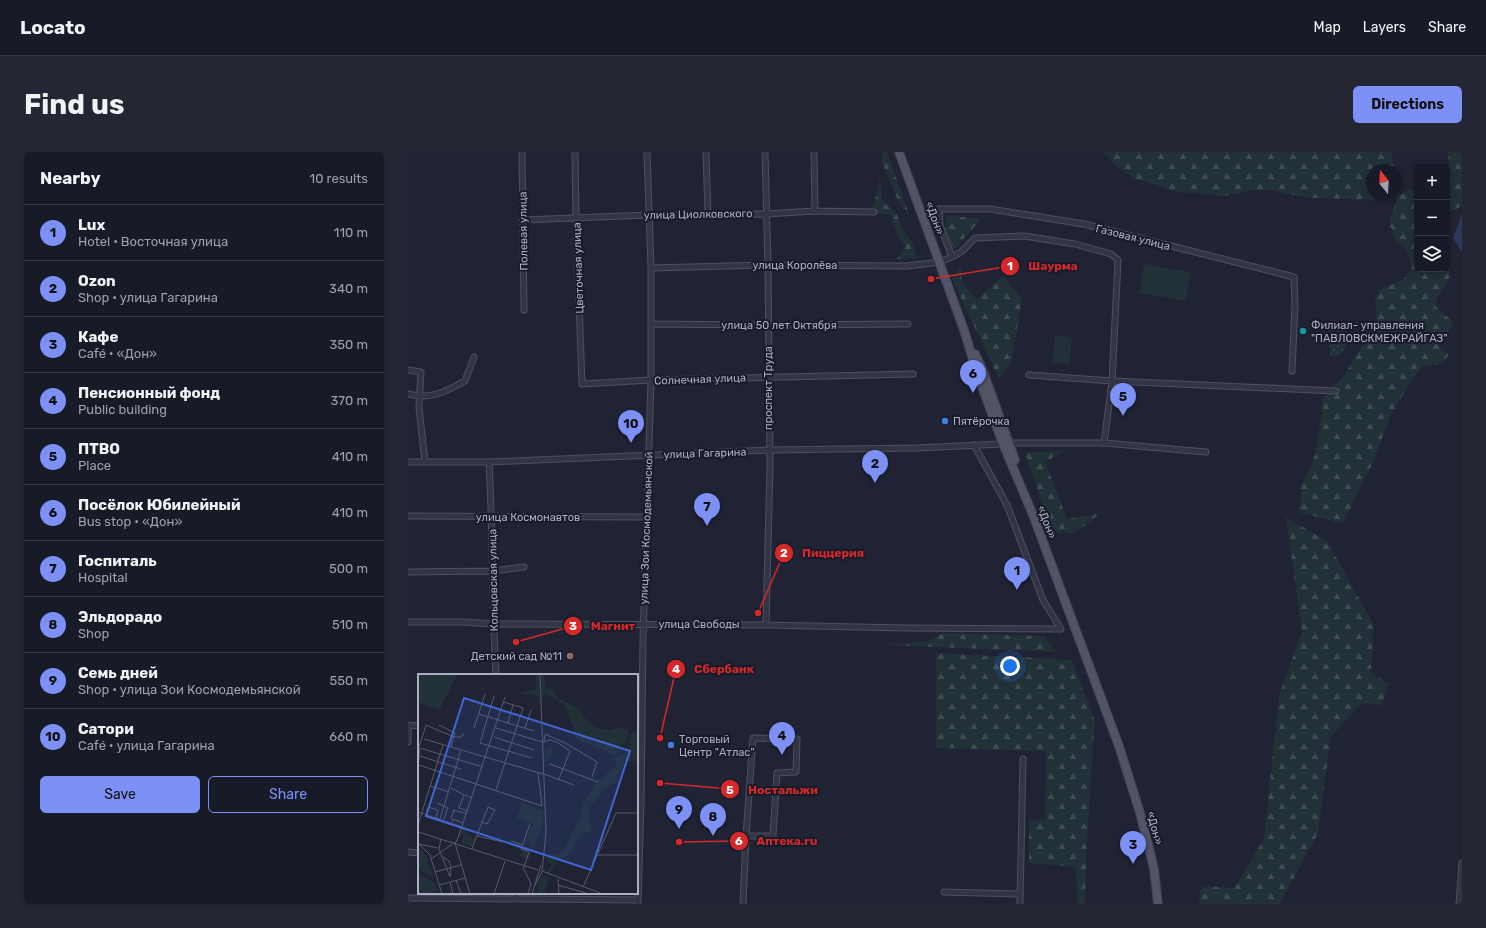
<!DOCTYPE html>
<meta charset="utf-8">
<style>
:root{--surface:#171a27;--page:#242733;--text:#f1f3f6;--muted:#9ea1a7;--line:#363844;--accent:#7d90f6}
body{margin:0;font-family:Rubik,sans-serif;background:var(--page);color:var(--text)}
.controls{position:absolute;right:12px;top:12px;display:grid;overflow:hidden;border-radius:6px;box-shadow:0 2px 6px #0003}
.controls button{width:36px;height:36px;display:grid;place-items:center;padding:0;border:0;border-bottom:1px solid var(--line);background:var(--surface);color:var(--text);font:20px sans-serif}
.compass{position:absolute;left:958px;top:12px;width:36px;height:36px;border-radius:50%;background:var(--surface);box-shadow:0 2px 6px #0003;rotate:342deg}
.you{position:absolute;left:602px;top:514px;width:14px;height:14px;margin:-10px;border:3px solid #fff;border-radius:50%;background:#1a73e8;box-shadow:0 0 0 6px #1a73e833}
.badge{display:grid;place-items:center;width:26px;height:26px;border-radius:50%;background:var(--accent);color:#111;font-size:13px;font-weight:700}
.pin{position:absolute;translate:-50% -33px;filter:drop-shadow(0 1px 2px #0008)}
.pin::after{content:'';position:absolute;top:21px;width:14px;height:12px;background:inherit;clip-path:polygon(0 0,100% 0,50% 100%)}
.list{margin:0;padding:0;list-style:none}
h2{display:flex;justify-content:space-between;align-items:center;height:52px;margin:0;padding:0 16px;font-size:17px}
h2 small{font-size:13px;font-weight:400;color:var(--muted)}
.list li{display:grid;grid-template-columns:26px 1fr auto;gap:12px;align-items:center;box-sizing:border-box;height:56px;padding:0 16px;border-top:1px solid var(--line)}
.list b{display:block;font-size:15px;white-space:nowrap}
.list p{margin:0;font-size:13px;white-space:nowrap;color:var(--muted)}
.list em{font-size:13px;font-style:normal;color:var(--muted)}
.actions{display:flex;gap:8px;padding:12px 16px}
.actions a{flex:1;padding:9px 0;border:1px solid var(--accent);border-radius:6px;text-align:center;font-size:14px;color:var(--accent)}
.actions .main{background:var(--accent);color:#111}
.icon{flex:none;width:22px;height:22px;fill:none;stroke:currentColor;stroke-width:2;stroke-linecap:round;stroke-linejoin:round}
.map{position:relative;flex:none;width:1054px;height:752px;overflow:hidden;border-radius:6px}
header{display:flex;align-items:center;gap:24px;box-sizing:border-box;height:56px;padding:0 20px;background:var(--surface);border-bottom:1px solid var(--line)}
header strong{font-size:19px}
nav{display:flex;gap:22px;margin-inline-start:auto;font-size:14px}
.intro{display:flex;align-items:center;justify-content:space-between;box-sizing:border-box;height:96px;padding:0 24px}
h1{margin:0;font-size:28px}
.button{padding:10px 18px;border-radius:6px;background:var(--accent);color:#111;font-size:14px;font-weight:700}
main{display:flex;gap:24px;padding:0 24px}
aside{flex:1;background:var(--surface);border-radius:6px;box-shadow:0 2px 6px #0003}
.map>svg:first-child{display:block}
.grass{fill:url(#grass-dots)}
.forest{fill:url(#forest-firs)}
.garden{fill:#223037}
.water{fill:#30385a}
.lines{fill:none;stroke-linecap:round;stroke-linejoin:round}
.minor-casing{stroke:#4d5061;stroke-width:7}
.primary-casing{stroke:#3c3f4f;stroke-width:10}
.minor{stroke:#323545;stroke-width:5}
.primary{stroke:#505466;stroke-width:8}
.culture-dot{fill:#0f9aa8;stroke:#181b29;stroke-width:1.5}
.shop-dot{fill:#3f7fe0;stroke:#181b29;stroke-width:1.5}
.education-dot{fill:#8d6e63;stroke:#181b29;stroke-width:1.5}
.labels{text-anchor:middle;stroke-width:4;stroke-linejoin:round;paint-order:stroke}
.street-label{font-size:11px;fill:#acafc3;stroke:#181b29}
.poi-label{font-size:11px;fill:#acafc3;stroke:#181b29;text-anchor:start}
.inset-road{fill:none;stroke:#575b6d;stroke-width:1}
.view{fill:#4166d3;fill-opacity:0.15;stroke:#4166d3;stroke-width:2}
.inset-edge{fill:none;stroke:#acafc3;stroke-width:2}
.leader{fill:none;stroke:#d62828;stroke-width:1.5}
.callout-dot{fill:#d62828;stroke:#181b29;stroke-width:1.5}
.mark-label{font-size:12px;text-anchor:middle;font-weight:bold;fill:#fff}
.callout-label{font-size:12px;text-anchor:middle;font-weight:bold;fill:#d62828;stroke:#181b29;stroke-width:4;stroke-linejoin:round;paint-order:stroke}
</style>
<header>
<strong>Locato</strong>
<nav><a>Map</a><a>Layers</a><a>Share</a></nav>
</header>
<div class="intro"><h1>Find us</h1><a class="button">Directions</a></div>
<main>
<aside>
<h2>Nearby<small>10 results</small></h2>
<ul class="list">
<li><span class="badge">1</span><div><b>Lux</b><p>Hotel · Восточная улица</p></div><em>110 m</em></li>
<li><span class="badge">2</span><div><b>Ozon</b><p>Shop · улица Гагарина</p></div><em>340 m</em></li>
<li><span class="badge">3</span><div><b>Кафе</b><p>Café · «Дон»</p></div><em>350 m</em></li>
<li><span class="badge">4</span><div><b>Пенсионный фонд</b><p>Public building</p></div><em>370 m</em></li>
<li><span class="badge">5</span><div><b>ПТВО</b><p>Place</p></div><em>410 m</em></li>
<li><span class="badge">6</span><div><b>Посёлок Юбилейный</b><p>Bus stop · «Дон»</p></div><em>410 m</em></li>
<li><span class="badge">7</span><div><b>Госпиталь</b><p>Hospital</p></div><em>500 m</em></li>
<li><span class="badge">8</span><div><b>Эльдорадо</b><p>Shop</p></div><em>510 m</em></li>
<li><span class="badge">9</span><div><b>Семь дней</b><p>Shop · улица Зои Космодемьянской</p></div><em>550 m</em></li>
<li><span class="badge">10</span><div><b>Сатори</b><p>Café · улица Гагарина</p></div><em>660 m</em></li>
</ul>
<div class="actions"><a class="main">Save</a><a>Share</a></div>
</aside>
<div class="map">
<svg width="1054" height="752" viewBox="0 0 1054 752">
<defs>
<pattern id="grass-dots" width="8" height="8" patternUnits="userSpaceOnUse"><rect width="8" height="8" fill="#223037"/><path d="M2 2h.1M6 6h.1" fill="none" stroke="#3f4b52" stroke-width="1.8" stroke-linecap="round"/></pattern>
<pattern id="forest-firs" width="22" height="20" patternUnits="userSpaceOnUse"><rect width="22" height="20" fill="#223037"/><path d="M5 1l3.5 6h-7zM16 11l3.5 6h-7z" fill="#3f4b52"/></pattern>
</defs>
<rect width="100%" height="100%" fill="#1f2334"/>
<path class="grass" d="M 922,167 C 946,168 945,204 922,205 Z"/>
<path class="forest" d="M 474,0 L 479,0 L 502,65 L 490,49 L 474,10 Z
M 695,0 L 984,0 L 985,18 L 964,18 L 964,42 L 981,42 L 965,48 L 907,46 L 884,43 L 864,38 L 845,38 L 817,44 L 771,40 L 727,27 L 708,14 Z
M 1040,0 L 1054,0 L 1054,54 L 1042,60 L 1039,63 L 1039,18 L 1041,13 Z
M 472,24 L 474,48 L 489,63 L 496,80 L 504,90 L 509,106 L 489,107 L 497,95 L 489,81 L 482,62 L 460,62 L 467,50 Z
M 1001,38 L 1009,38 L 1009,117 L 1039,117 L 1039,95 C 1043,111 1046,123 1035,137 C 1031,143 1028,147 1027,154 L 1045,170 L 1039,182 L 1031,179 L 1024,182 L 1032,195 L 1041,203 L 1033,212 L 1015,214 L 1000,234 L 984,261 L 964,312 L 935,372 L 890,360 L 893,345 L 893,335 L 907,303 L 914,260 L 914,248 L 926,233 L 933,228 L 967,174 L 968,158 L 967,147 L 971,138 L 995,128 L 1004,115 L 999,98 L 988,87 L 982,74 L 983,62 L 991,43 Z
M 538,63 L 573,67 L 547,97 L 537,83 Z
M 553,115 L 554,131 L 569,147 L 595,124 L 614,147 L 603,212 L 591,227 L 544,127 Z
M 656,299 L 637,310 L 659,367 L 693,361 L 666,381 L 644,381 L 617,300 Z
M 878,365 L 919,389 L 966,473 L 963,521 L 981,532 L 974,553 L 954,551 L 923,584 L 910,681 L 872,752 L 790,752 L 794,734 L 826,736 L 856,687 L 871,543 L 894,480 Z
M 535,481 L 636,484 L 649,500 L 478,493 L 520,489 Z
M 528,501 L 664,508 L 687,569 L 679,689 L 677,752 L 669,752 L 668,715 L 621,711 L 621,668 L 637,667 L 638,599 L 528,596 Z"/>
<path class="garden" d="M 736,112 L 783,120 L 778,149 L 731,141 Z
M 647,183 L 664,185 L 662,212 L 644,211 Z"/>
<path class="water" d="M 1054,62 L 1054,100 L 1045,86 Z"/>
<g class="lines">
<g class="minor-casing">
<path id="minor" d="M 114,0 L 116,158
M 167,0 L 168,66 L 174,232 L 243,228 L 505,222
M 298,0 L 300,63
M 357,0 L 360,113 L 362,313 L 358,473
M 406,0 L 407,59
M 114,68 L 240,63 L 358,62 L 407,59 L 466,60
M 544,105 L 553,100 L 567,86 L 616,84 L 667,92 L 703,102 L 710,108 L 704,229 L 696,291
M 243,116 L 360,113 L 499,114 L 531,110 L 544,105 L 532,73 L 531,57 L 582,57 L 676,72 L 886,125 L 887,153 L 884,219
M 243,172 L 360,173 L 500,172
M 0,218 L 13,220 L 11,255 L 17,310
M 621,223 L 704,229 L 928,239
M 0,242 C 23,248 37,240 57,229 L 66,205
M 601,291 L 696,291 L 798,300
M 566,293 L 599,353 L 635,448 L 653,477
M 0,310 L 81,310 L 361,298 L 509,296 L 595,292
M 81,310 C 85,381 84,452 88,523
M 0,364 L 239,365
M 0,420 L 84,419 L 116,415
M 0,470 L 56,470 L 85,472 L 358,473 L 497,476 L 653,477
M 0,573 L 11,574
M 0,577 L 0,590
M 0,700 L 11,701
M 536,740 L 612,742
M 0,746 L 230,748
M 108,747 L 109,741
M 230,752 L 233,649 L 235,487 L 243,228 L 243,116 L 239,0
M 335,752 L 338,684 L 345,586 L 389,587 L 388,620 L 369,621 L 365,684 L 338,684
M 612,752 L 615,607
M 1051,752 L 1054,711"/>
</g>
<g class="primary-casing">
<path id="primary" d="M 491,0 L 556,178 L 569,221 L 595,292 L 625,363 L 711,594 L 732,661 L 741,696 L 746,717 L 750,752
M 567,202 L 575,219 L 607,308"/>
</g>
<use href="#minor" class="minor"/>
<use href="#primary" class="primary"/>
</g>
<circle class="culture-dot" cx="895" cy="179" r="4"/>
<g class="shop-dot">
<circle cx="537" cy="269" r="4"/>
<circle cx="263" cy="593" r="4"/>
</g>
<circle class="education-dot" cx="162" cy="504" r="4"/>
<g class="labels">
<g class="street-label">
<text transform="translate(290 62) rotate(-1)" y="4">улица Циолковского</text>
<text transform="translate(527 66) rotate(70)" y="4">«Дон»</text>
<text transform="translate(115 79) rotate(-91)" y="4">Полевая улица</text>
<text transform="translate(725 85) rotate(14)" y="4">Газовая улица</text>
<text x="387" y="117">улица Королёва</text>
<text transform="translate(170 116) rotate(-92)" y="4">Цветочная улица</text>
<text x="371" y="177">улица 50 лет Октября</text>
<text transform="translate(292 227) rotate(-2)" y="4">Солнечная улица</text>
<text transform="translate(360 236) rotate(-90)" y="4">проспект Труда</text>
<text transform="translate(297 301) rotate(-2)" y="4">улица Гагарина</text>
<text x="120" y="369">улица Космонавтов</text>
<text transform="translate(639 370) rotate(69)" y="4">«Дон»</text>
<text transform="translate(238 376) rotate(-88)" y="4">улица Зои Космодемьянской</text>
<text transform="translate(85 428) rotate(-91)" y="4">Кольцовская улица</text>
<text x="291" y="476">улица Свободы</text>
<text transform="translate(747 676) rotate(76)" y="4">«Дон»</text>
</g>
<g class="poi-label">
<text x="903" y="177">Филиал- управления<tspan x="903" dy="13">"ПАВЛОВСКМЕЖРАЙГАЗ"</tspan></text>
<text x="545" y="273">Пятёрочка</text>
<text x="154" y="508" text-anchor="end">Детский сад №11</text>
<text x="271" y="591">Торговый<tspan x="271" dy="13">Центр "Атлас"</tspan></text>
</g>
</g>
<g transform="translate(10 522)">
<rect width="220" height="220" fill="#1f2334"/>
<path d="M 0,0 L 40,0 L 21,36 L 0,28 ZM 46,151 L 48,160 L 58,164 L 54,173 L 43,169 L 46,160 L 41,162 Z" fill="#223037"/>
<path d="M 118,0 L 121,0 L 122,34 L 119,21 L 101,20 L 118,15 ZM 123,0 L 126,0 L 128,15 L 135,15 L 140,24 L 161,35 L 169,47 L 178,53 L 192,56 L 200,53 L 211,56 L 209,68 L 202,71 L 199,79 L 195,80 L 159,65 L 147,32 L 127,19 L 124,24 ZM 220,57 L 220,87 L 206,87 L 204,97 L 200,100 L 202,104 L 198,105 L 199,109 L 191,111 L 174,130 L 168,126 L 177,109 L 189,100 L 192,95 L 198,93 L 197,83 L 209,79 L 213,59 ZM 127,70 L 128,76 L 133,73 L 135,78 L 127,89 ZM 166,126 L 171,132 L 173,157 L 161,162 L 154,177 L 137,190 L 132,201 L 127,199 L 134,190 L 129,188 L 133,180 L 138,181 L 146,175 L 162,145 ZM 104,129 L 125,137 L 125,148 L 111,186 L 102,182 L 104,177 L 112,179 L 115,170 L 107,167 L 116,150 L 99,144 ZM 1,173 L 7,180 L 17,205 L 0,195 ZM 0,199 L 17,209 L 20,217 L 11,220 L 0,219 ZM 126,202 L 131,203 L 126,220 L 119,220 L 122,205 Z" fill="#223037"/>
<path class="inset-road" d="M 76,22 L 62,69 L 114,84M 61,40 L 116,57M 90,49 L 95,31M 21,51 L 37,59 L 33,73M 56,54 L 67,20M 78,54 L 124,68 L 126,68 L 127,60 L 149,70 L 179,88 L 174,103M 107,54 L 113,36M 76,63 L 116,76M 6,65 L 125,100M 126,68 L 131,66 L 139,68 L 152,77 L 141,105M 2,74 L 65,93M 0,76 L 8,51 L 36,63 L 43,63 L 46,59M 2,82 L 43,95M 132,90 L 180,108M 1,91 L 124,132M 0,94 L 2,74M 120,99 L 124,132M 126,100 L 156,111M 12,112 L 31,118M 33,114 L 46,121M 78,116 L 105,34 L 86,28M 19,129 L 30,134 L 25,147M 50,137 L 41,134 L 46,121 L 54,124M 0,138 L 44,153M 8,141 L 10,133 L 20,136 L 18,144M 22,145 L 43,76M 33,145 L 36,136 L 49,140M 34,148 L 35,145 L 45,149M 0,151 L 25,71M 0,158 L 120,196M 59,162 L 85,168M 23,165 L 21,175 L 32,203 L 33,194 L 31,187 L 25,183M 93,167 L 105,171M 0,169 L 12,181 L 24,220M 37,169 L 52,220M 1,170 L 20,174M 54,175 L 64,148 L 70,133 L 77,136 L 69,150 L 64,148M 179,181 L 220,181M 13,185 L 39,167 L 87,23M 105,193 L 113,210 L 110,220M 106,193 L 111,178 L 103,175 L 112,150M 124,197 L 185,220M 17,198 L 43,191M 140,205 L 141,220M 38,206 L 43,220M 32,208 L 35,220M 22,211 L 47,204M 117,211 L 124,198 L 128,159 L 122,0M 140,211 L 171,220M 165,213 L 198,139 L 220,139M 76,220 L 87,187M 114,220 L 123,191"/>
<path class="view" d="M 46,24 L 212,77 L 173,196 L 8,142 Z"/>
<rect width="220" height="220" class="inset-edge"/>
</g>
<path class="leader" d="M523 127L602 114M350 461L376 401M108 490L165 474M252 586L268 517M252 631L322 637M271 690L331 689"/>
<g class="callout-dot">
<circle cx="523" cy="127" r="4"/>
<circle cx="350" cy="461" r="4"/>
<circle cx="108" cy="490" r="4"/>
<circle cx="252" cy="586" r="4"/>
<circle cx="252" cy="631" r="4"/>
<circle cx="271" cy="690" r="4"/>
<circle cx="602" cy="114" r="10"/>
<circle cx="376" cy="401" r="10"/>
<circle cx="165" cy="474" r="10"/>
<circle cx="268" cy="517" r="10"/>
<circle cx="322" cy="637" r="10"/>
<circle cx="331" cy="689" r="10"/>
</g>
<g class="mark-label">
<text x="602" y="118">1</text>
<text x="376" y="405">2</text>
<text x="165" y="478">3</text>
<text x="268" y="521">4</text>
<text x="322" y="642">5</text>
<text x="331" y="693">6</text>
</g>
<g class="callout-label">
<text x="645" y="118">Шаурма</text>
<text x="425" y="405">Пиццерия</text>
<text x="205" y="478">Магнит</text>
<text x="316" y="521">Сбербанк</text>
<text x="375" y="642">Ностальжи</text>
<text x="379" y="693">Аптека.ru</text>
</g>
</svg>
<div class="controls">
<button>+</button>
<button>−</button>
<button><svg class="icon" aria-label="layers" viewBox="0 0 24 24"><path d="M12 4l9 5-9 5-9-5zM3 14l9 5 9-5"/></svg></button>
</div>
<svg class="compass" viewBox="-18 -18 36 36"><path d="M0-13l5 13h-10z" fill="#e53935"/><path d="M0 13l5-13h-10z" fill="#9ea1a7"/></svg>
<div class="you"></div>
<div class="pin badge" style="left:609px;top:438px">1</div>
<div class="pin badge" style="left:467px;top:331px">2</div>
<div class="pin badge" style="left:725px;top:712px">3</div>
<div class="pin badge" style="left:374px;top:603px">4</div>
<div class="pin badge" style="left:715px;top:264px">5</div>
<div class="pin badge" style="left:565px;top:241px">6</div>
<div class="pin badge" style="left:299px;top:374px">7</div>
<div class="pin badge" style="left:305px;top:684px">8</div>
<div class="pin badge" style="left:271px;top:677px">9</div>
<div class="pin badge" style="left:223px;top:291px">10</div>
</div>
</main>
